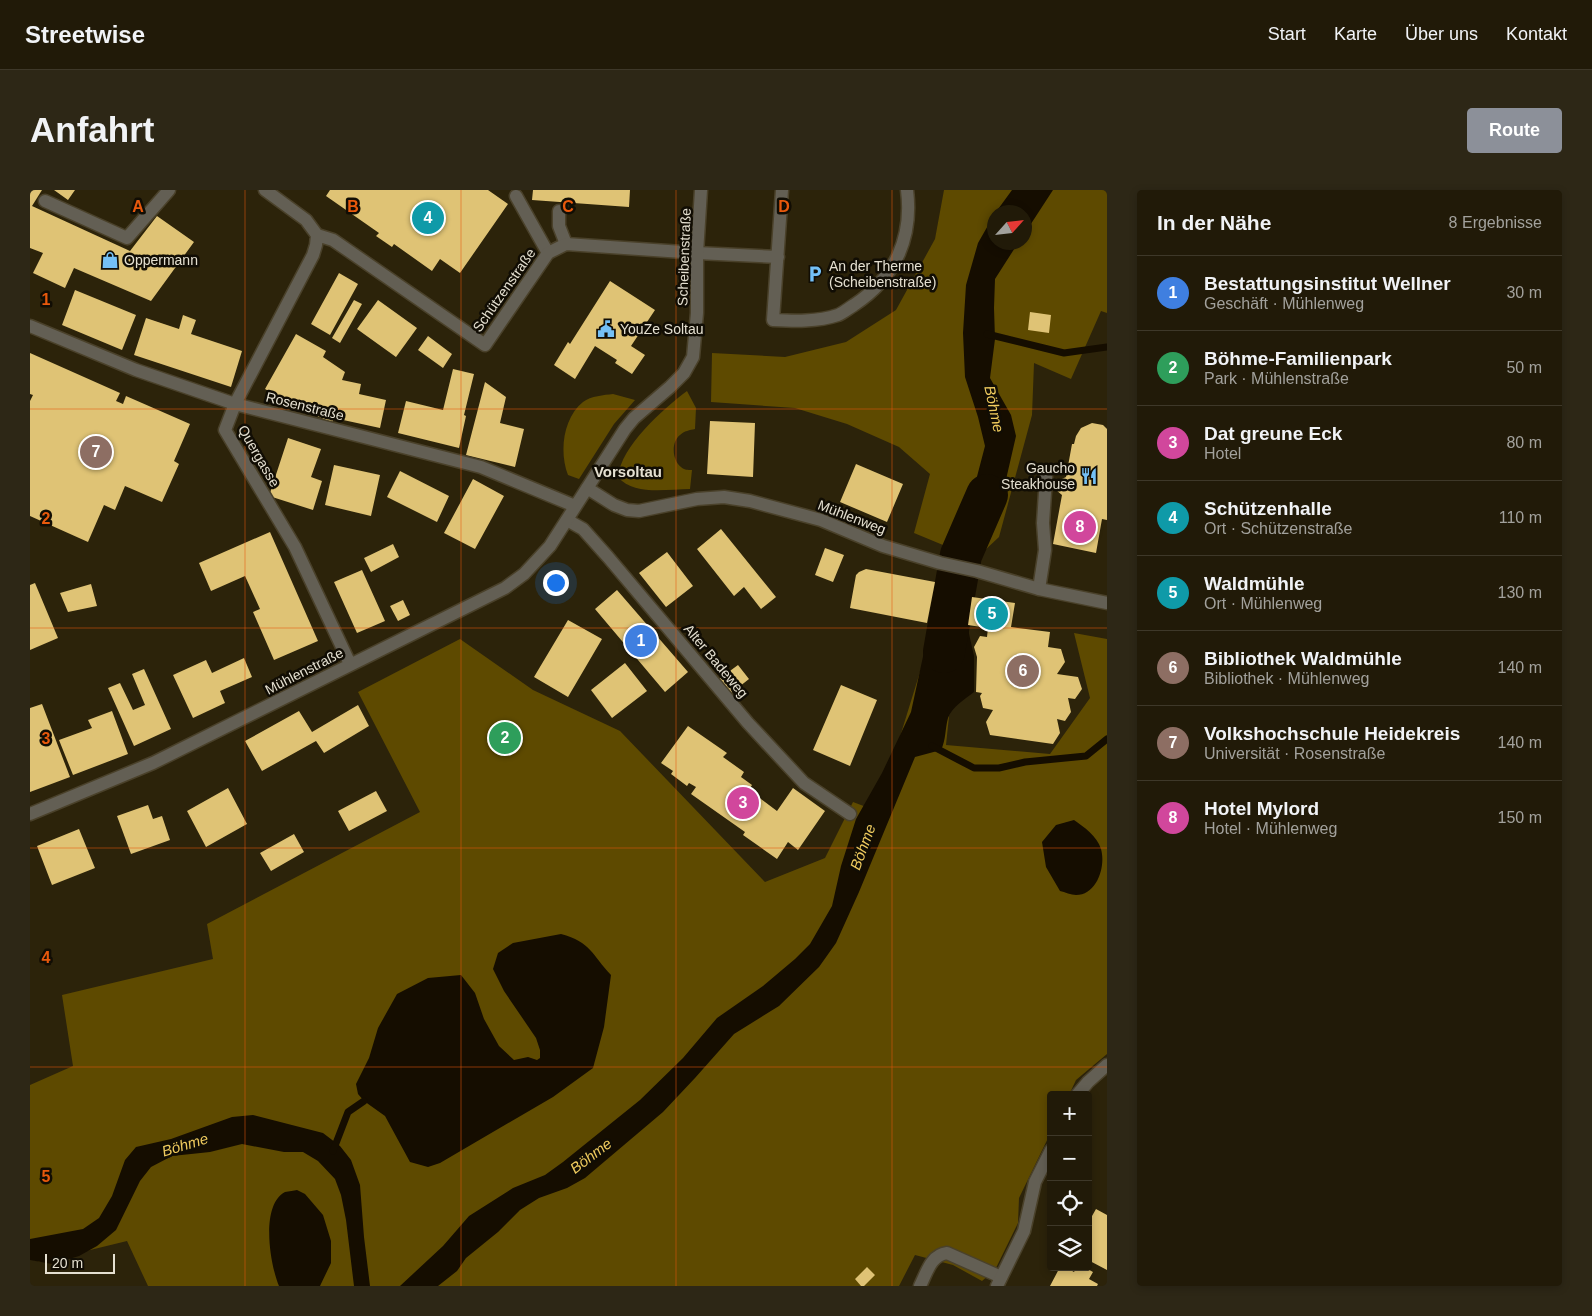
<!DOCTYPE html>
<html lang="de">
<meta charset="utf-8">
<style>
:root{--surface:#211a08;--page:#2d2716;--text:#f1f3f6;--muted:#a2a19c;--line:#3e3829;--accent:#8c9099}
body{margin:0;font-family:Arial,sans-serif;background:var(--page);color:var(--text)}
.controls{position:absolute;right:15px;bottom:15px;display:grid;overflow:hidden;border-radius:5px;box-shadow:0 2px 8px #0003}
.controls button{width:45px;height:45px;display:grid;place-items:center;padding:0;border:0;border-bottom:1px solid var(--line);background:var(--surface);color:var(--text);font:25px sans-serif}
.compass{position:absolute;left:957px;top:15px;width:45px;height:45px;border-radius:50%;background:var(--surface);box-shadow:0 2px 8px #0003;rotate:63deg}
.scale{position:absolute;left:15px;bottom:12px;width:70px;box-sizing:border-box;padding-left:5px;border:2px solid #e5e0d1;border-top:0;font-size:14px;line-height:18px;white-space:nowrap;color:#e5e0d1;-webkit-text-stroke:4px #110d04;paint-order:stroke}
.you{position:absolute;left:525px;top:392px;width:18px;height:18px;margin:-12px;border:4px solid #fff;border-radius:50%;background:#1a73e8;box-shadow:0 0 0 8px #1a73e833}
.badge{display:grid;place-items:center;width:32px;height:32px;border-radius:50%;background:var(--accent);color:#fff;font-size:16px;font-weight:700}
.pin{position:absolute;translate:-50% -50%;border:2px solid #fff;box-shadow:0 1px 5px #0006}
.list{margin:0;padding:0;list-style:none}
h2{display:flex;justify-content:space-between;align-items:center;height:65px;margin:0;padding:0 20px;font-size:21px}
h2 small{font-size:16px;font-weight:400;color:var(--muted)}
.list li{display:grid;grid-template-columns:32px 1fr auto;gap:15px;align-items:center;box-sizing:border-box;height:75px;padding:0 20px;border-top:1px solid var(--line)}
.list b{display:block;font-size:19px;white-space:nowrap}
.list p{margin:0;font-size:16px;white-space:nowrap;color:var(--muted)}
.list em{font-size:16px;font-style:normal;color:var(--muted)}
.icon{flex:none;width:28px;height:28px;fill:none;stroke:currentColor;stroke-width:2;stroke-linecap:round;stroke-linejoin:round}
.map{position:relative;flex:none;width:1077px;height:1096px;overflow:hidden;border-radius:5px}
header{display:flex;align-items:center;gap:30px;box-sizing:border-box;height:70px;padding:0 25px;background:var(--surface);border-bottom:1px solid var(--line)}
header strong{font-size:24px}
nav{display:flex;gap:28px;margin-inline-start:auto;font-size:18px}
.intro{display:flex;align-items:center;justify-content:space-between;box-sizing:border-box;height:120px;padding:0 30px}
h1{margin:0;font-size:35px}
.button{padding:12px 22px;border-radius:5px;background:var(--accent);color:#fff;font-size:18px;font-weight:700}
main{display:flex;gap:30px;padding:0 30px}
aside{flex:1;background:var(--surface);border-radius:5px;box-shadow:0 2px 8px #0003}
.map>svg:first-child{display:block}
.green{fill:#5e4a00;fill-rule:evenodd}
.water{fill:#150d00}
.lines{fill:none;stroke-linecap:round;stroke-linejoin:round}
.stream{stroke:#150d00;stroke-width:7}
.river{stroke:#150d00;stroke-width:42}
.building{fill:#dfc375}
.service-casing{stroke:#4a412a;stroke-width:15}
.minor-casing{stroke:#4a412a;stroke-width:15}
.service{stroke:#635f54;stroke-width:12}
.minor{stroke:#635f54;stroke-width:12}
.grid{fill:none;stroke:#e8590c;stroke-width:1;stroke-opacity:0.55}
.labels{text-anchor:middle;stroke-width:5;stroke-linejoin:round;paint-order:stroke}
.street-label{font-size:14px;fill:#e5e0d1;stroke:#110d04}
.poi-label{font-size:14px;fill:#e5e0d1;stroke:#110d04;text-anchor:start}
.water-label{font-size:15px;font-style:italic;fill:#f0cb5e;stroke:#110d04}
.neighbourhood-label{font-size:15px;font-weight:bold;fill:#e5e0d1;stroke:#110d04}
.grid-label{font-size:16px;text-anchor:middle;font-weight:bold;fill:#e8590c;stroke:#110d04;stroke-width:5;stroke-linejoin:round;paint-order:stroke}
</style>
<header>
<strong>Streetwise</strong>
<nav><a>Start</a><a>Karte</a><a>Über uns</a><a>Kontakt</a></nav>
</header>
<div class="intro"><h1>Anfahrt</h1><a class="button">Route</a></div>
<main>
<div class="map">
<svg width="1077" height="1096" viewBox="0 0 1077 1096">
<rect width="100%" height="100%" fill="#2c230a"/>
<path class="green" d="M 914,0 L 1077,0 L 1077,123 L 1071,121 L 1041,189 L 1004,173 L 1002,225 L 969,347 L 953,362 L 938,407 L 926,459 L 916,555 L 1020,564 L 1060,508 L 1044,443 L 1077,449 L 1077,864 L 1046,890 L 1039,905 L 1021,905 L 1021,942 L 989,1008 L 988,1033 L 965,1080 L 952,1091 L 923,1075 L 885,1065 L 869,1096 L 118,1096 L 97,1051 L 11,1072 L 0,1069 L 0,895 L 43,876 L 32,805 L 183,769 L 177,734 L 390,622 L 328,502 L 430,449 L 503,500 L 590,541 L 735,692 L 795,668 L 823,612 L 847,621 L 907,427 L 907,402 L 913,355 L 884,343 L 900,284 L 869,257 L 817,234 L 765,218 L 681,212 L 682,163 L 755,167 L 816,152 L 866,120 L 905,49 ZM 964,22 L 994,22 L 994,52 L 964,52 Z
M 657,201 L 666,218 L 665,239 C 660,240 654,241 650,245 C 641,252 642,270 651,277 C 654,280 658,280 662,280 L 660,299 C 637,299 604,306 588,287 C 591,256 633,219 657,201 Z
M 583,204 L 605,210 L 584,234 L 549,289 L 538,285 C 529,262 533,228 553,212 C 561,206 574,205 583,204 Z"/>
<path class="water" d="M 982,0 L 1023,0 L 995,43 L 994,22 L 966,22 Z
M 964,25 L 964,52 L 988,53 L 965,89 L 964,118 L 965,149 L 960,188 L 981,225 L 986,246 L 972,307 L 949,361 L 922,356 L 938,321 L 955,256 L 948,227 L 935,187 L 933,143 L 936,95 L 948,53 Z
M 907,402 L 940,407 L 937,435 L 944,466 L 944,502 C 935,509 922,517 918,528 C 915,539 916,550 911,560 L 885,567 L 829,702 L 806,753 L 789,777 L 749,816 L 704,844 L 665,888 L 633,922 L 555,988 L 537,998 L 509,1008 L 490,1020 L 468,1042 L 436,1068 L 427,1081 L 408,1096 L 370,1096 L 413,1056 L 439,1026 L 483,998 L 515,985 L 533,972 L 610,910 L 653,868 L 687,828 L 733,796 L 765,769 L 780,754 L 802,716 L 811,676 L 826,629 L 852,583 L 881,522 Z
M 1044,630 C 1054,637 1067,646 1071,659 C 1076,676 1067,705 1046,705 C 1041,705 1035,702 1030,701 L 1016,677 L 1012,652 L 1026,635 Z
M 531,744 C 561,752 562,765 581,785 L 574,837 L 563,878 L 523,907 L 410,973 L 398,977 L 380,972 L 355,926 L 334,911 L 328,904 L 326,894 L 339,868 L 348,838 L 367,804 L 398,788 L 431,785 L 445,803 L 454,829 L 469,856 L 484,870 L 498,867 L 507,870 L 510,868 L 510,860 L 506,848 L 474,801 L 463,779 L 468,763 L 483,753 Z
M 223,925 L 293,943 L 310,956 L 321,970 L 330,995 L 334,1047 L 340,1096 L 324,1096 L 316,1030 L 311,1005 L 305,989 L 288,971 L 273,962 L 254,962 L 212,954 L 180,962 L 142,966 L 121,977 L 110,991 L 86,1040 L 67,1056 L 49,1066 L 22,1074 L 0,1070 L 0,1049 L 53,1039 L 69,1028 L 82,1006 L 95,970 L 106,957 L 141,949 L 202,927 Z
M 267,1000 L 275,1004 L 293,1025 L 301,1051 L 301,1073 L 290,1096 L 249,1096 C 240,1075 230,1015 255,1002 C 259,1001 264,1001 267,1000 Z"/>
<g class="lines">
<path class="stream" d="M 957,144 L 1034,163 L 1077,157
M 902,556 L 944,578 L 969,578 L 995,572 L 1056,566 L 1077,549
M 303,961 L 318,922 L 334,911"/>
<path class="river" d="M 914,462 L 931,365 L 957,305"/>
</g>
<path class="building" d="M 0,0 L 12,0 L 2,16 L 100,61 L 127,26 L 164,52 L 121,111 L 44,78 L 35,98 L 3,83 L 13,63 L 0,58 Z
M 24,0 L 45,0 L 38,10 Z
M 300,0 L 458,0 L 478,14 L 430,83 L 410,69 L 402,81 L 364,54 L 362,57 L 346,46 L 349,43 L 296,6 Z
M 503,0 L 600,0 L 599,17 L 502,10 Z
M 309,83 L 328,94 L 300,145 L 281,134 Z
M 580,91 L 625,120 L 601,156 L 615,165 L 602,184 L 585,173 L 587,170 L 565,156 L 545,189 L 524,175 L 538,152 L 540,154 Z
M 45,100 L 106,125 L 92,160 L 32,135 Z
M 324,110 L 332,114 L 310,153 L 302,148 Z
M 348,110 L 387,138 L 366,167 L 327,139 Z
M 1000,122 L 1021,125 L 1019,143 L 998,140 Z
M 153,125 L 166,130 L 161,144 L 212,161 L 201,197 L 104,165 L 116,128 L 149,139 Z
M 266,144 L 296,161 L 293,167 L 315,182 L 312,190 L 331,194 L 329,204 L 356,210 L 350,238 L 304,228 L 302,233 L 266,216 L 235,199 Z
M 398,146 L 422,164 L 413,178 L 388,160 Z
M 0,163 L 90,203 L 86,211 L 93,214 L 96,206 L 160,234 L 144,271 L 149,274 L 132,312 L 95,296 L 85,320 L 74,315 L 58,352 L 0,326 L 0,211 L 3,205 L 0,204 Z
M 423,179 L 444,184 L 434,225 L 436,226 L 429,258 L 368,243 L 376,211 L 413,220 Z
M 455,192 L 476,207 L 470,233 L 494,239 L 485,277 L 436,265 Z
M 680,231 L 725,233 L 723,287 L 677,284 Z
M 1062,233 L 1073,235 L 1077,239 L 1077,330 L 1072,329 L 1066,363 L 1023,354 L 1032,305 L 1026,300 L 1028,291 L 1036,287 L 1042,254 L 1044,254 L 1046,246 L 1051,238 Z
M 258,248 L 291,259 L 281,287 L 292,291 L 283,320 L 239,306 Z
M 826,274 L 873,294 L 857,332 L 810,312 Z
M 304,275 L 350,285 L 341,326 L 295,315 Z
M 370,281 L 419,306 L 407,332 L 357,307 Z
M 443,289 L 474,306 L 445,359 L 414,343 Z
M 691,339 L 746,407 L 731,419 L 714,397 L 704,406 L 667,359 Z
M 240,342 L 288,451 L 244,470 L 223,422 L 230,419 L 215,386 L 181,401 L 169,373 Z
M 363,354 L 369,367 L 341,382 L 334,368 Z
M 795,358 L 814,365 L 803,392 L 785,385 Z
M 637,362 L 663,396 L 636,417 L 609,383 Z
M 836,379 L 905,392 L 897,433 L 820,418 L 826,385 L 829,382 Z
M 332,380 L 355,431 L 327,443 L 304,392 Z
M 5,393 L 28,448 L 0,460 L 0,395 Z
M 61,394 L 67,416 L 38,422 L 30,403 Z
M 587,400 L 658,482 L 635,502 L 565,419 Z
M 942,407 L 985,413 L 981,437 L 1020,442 L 1018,457 L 1031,459 L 1035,472 L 1027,484 L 1048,487 L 1052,499 L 1045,509 L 1038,508 L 1041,522 L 1035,531 L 1027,529 L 1030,543 L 1023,554 L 960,545 L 956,532 L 963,520 L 953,518 L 950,506 L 952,503 L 946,502 L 947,467 L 944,457 L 950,446 L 957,447 L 958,438 L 938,435 Z
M 373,410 L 380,425 L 368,431 L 360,416 Z
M 538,430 L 572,449 L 538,507 L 504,487 Z
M 214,468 L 222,487 L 190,501 L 195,513 L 163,528 L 143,485 L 176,470 L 182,483 Z
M 595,473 L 617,501 L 582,528 L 561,500 Z
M 708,475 L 719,489 L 700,504 L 689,489 Z
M 114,479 L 141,539 L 104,556 L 78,498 L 90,493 L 103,520 L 115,515 L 102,484 Z
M 811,495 L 847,510 L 820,576 L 783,560 Z
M 12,514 L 40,587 L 0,602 L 0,518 Z
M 328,515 L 339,536 L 294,563 L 286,551 L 232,581 L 215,551 L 269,521 L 282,542 Z
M 82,521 L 98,564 L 43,585 L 29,550 L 62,538 L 58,530 Z
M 658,536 L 697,563 L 693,567 L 714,582 L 711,587 L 722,595 L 719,600 L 747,621 L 763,598 L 795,621 L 768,660 L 758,652 L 747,669 L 713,645 L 715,642 L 661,604 L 666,597 L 659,593 L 657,596 L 641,584 L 643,581 L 631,573 Z
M 198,598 L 217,634 L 176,657 L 157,621 Z
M 346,601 L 357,621 L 319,641 L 308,621 Z
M 118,615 L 123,629 L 132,626 L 140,650 L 101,664 L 87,626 Z
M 49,639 L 65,678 L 22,695 L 7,656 Z
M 264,644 L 274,662 L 241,681 L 230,663 Z
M 1066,1019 L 1077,1025 L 1077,1080 L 1058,1070 L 1058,1033 Z
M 837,1077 L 845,1085 L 834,1096 L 831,1096 L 825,1089 Z
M 1030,1077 L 1035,1077 L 1044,1082 L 1047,1077 L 1054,1077 L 1063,1082 L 1059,1089 L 1068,1094 L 1067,1096 L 1020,1096 Z"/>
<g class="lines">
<g class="service-casing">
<path id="service" d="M 752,0 L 743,130 C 764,131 787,132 808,125 C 813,123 819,118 824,115 C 865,88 883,48 877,0
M 486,6 L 518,63
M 15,11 L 97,48 L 139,0
M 529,21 L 529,36 L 536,54
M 667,63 L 748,67
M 537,330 L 553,339 L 578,367 L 718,533 L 774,593 L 820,624
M 1009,399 L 1015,360 L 1013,333 L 1016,287
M 890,1096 C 897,1082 901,1065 917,1063 L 971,1087"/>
</g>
<g class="minor-casing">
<path id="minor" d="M 235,0 L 276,30 L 287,45 L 303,50 L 455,155 L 518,63 L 536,54 L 667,63
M 287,45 L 286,55 L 283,65 L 205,214 L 195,240 L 265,357 L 320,474
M 0,136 L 106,180 L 205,214 L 451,277 L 545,316
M 557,298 L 584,315 L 597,320 L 609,321 L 667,309 L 694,307 L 720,311 L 791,330 L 853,356 L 910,373 L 947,381 L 1009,399 L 1077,413
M 0,624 L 123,573 L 475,398 L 494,384 L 520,356 L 595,239 L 604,228 L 640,197 L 654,183 L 663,167 L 667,123 L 667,63 L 671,0
M 1047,905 L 1058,892 L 1077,875
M 967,1096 L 994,1041 L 1005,992 L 1021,960"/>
</g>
<use href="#service" class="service"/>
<use href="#minor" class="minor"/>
</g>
<path class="grid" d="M 215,0 L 215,1096M 431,0 L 431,1096M 646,0 L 646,1096M 862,0 L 862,1096M 0,219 L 1077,219M 0,438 L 1077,438M 0,658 L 1077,658M 0,877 L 1077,877"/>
<defs>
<g id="shop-bare" transform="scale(1.35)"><path d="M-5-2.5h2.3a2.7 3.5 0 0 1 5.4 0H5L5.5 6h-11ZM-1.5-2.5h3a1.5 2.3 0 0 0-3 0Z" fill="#74c0f6" stroke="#110d04" stroke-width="2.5" paint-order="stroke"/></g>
<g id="parking-bare" transform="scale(1.35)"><path d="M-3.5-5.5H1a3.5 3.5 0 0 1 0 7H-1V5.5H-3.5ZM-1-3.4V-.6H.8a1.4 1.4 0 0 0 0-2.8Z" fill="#74c0f6" stroke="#110d04" stroke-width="2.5" paint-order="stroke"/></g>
<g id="civic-bare" transform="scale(1.35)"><path d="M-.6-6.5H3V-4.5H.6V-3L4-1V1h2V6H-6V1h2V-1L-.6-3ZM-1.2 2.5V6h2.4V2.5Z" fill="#74c0f6" stroke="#110d04" stroke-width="2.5" paint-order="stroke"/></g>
<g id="restaurant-bare" transform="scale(1.35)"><path d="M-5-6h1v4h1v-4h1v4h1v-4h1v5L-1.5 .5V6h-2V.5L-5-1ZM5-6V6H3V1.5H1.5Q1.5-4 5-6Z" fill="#74c0f6" stroke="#110d04" stroke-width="2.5" paint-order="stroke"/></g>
</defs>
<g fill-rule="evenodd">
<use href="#shop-bare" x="80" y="70"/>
<use href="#parking-bare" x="785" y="84"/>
<use href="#civic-bare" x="576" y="139"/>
<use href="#restaurant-bare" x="1059" y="286"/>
</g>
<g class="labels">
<g class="street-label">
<text transform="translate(654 67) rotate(-88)" y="5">Scheibenstraße</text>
<text transform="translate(474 100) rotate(-55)" y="5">Schützenstraße</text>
<text transform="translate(275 216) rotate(14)" y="5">Rosenstraße</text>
<text transform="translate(229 266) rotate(60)" y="5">Quergasse</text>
<text transform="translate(822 327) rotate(21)" y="5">Mühlenweg</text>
<text transform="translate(686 471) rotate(50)" y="5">Alter Badeweg</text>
<text transform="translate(274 481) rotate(-27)" y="5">Mühlenstraße</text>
</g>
<g class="poi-label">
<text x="94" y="75">Oppermann</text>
<text x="799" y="81">An der Therme<tspan x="799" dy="16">(Scheibenstraße)</tspan></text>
<text x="590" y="144">YouZe Soltau</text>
<text x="1045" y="283" text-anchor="end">Gaucho<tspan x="1045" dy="16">Steakhouse</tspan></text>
</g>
<g class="water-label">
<text transform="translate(964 219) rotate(78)" y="5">Böhme</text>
<text transform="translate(833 657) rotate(-70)" y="5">Böhme</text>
<text transform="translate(155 955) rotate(-17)" y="5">Böhme</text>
<text transform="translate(561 966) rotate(-37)" y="5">Böhme</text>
</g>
<g class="neighbourhood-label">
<text x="598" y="287">Vorsoltau</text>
</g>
</g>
<g class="grid-label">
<text x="108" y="22">A</text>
<text x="323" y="22">B</text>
<text x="538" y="22">C</text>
<text x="754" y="22">D</text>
<text x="16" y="115">1</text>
<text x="16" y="334">2</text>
<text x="16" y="554">3</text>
<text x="16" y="773">4</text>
<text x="16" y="992">5</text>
</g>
</svg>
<div class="controls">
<button>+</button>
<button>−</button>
<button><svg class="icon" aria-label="locate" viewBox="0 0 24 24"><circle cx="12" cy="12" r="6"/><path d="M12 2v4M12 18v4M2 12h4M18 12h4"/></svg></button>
<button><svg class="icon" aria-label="layers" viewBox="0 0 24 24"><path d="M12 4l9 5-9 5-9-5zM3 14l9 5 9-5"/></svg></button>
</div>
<svg class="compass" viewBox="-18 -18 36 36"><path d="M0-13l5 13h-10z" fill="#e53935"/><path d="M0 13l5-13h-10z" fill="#a2a19c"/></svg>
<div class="scale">20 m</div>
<div class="you"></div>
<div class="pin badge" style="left:611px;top:451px;background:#3f7fe0">1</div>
<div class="pin badge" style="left:475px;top:548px;background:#2e9e5b">2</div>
<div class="pin badge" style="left:713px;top:613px;background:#d1479c">3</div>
<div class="pin badge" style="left:398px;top:28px;background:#0f9aa8">4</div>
<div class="pin badge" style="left:962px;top:424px;background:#0f9aa8">5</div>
<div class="pin badge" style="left:993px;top:481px;background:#8d6e63">6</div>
<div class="pin badge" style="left:66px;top:262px;background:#8d6e63">7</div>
<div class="pin badge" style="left:1050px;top:337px;background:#d1479c">8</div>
</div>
<aside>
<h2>In der Nähe<small>8 Ergebnisse</small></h2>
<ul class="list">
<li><span class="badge" style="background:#3f7fe0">1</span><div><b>Bestattungsinstitut Wellner</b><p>Geschäft · Mühlenweg</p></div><em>30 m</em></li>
<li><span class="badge" style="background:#2e9e5b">2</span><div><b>Böhme-Familienpark</b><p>Park · Mühlenstraße</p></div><em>50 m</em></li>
<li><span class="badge" style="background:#d1479c">3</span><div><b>Dat greune Eck</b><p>Hotel</p></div><em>80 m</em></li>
<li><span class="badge" style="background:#0f9aa8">4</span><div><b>Schützenhalle</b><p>Ort · Schützenstraße</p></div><em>110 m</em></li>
<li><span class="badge" style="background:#0f9aa8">5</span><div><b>Waldmühle</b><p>Ort · Mühlenweg</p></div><em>130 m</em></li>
<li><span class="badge" style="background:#8d6e63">6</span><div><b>Bibliothek Waldmühle</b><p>Bibliothek · Mühlenweg</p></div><em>140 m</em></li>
<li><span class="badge" style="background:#8d6e63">7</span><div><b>Volkshochschule Heidekreis</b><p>Universität · Rosenstraße</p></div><em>140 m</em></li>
<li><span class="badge" style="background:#d1479c">8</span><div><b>Hotel Mylord</b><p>Hotel · Mühlenweg</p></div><em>150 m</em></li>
</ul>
</aside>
</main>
